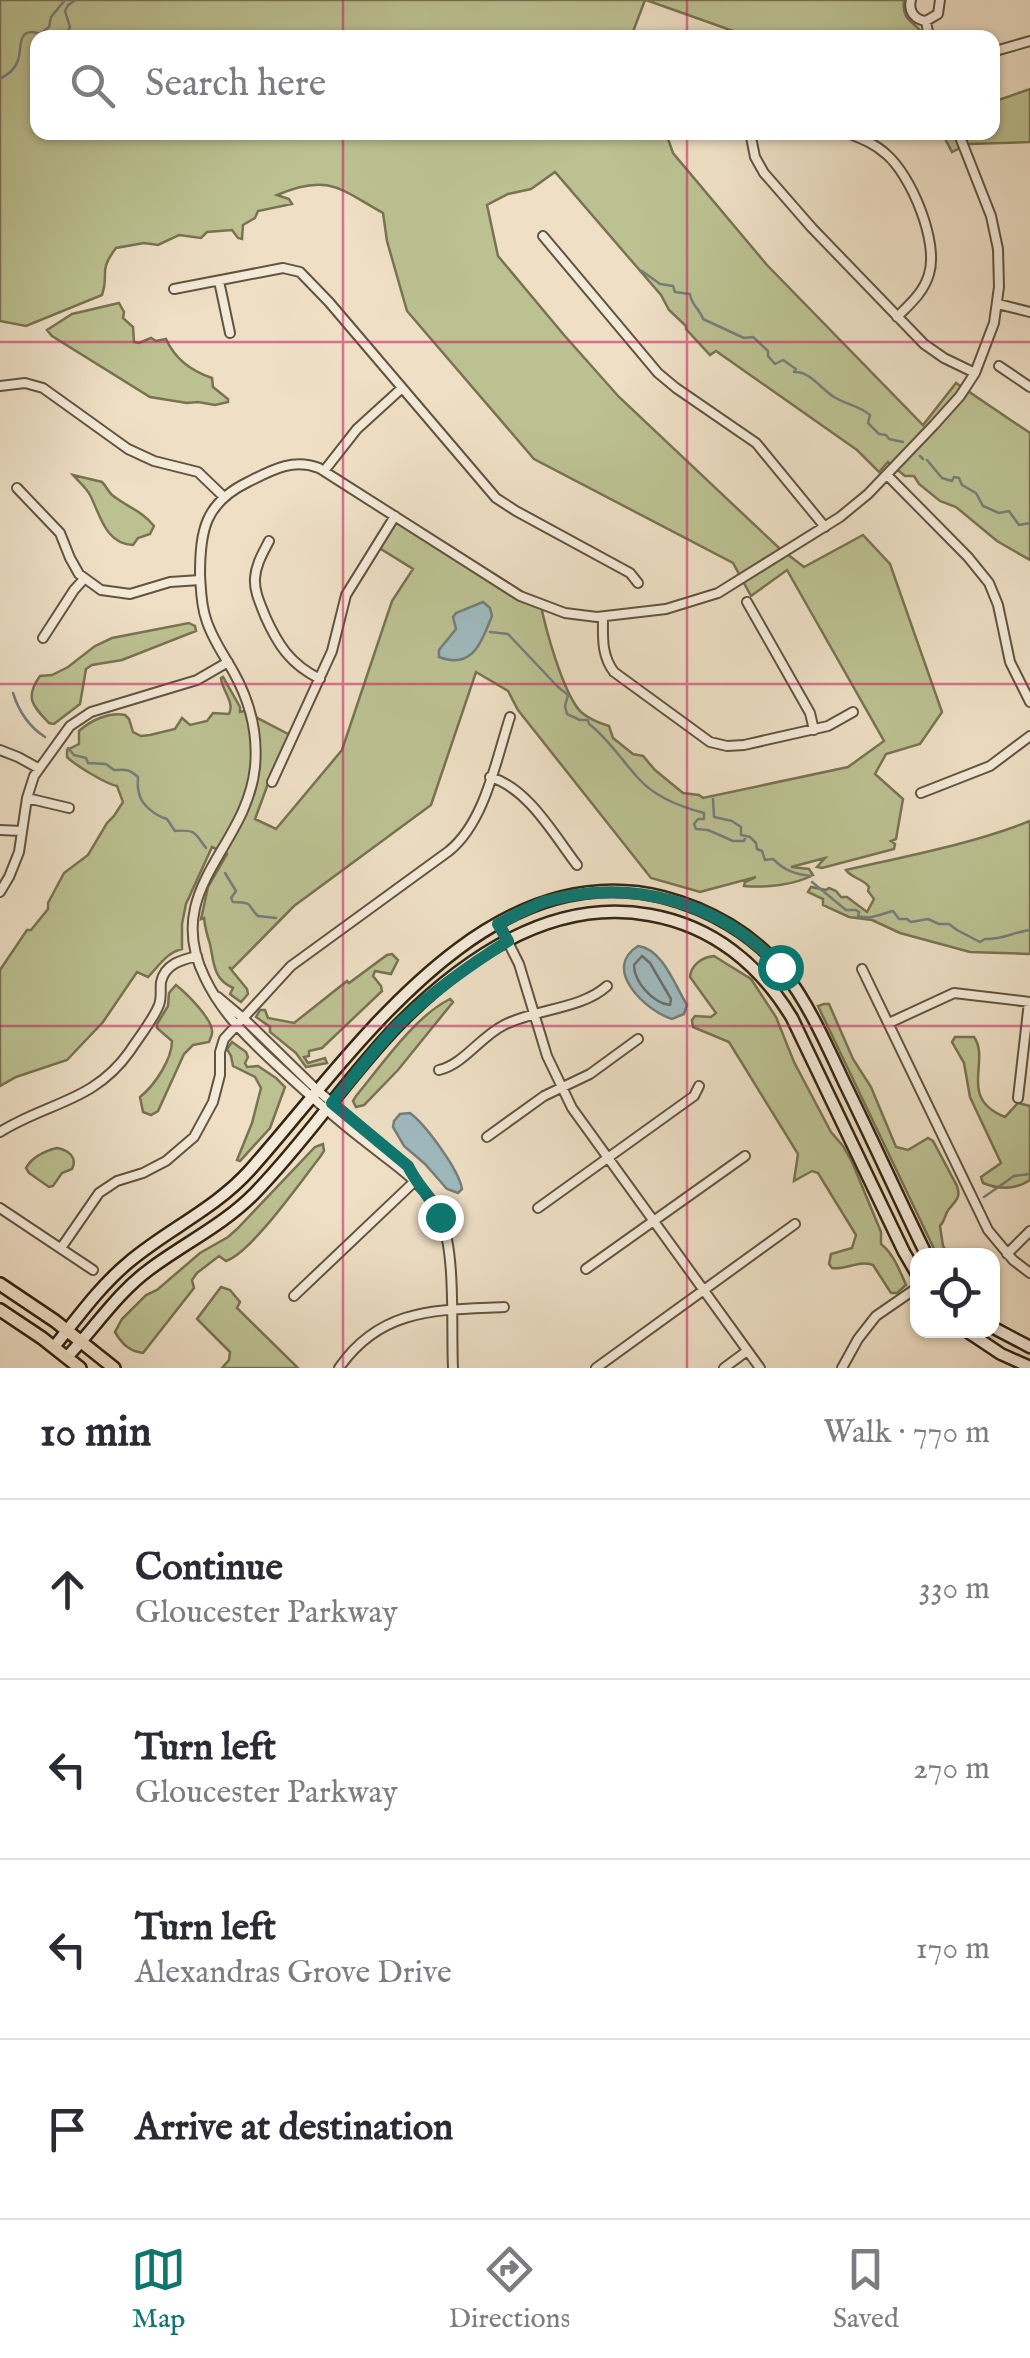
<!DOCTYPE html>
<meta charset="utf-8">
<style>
:root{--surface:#fff;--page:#f2f2f3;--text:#2b2b33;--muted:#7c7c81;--line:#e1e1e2;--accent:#0f766e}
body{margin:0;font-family:"IM FELL English",serif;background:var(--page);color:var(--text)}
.controls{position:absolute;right:30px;bottom:30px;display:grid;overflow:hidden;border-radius:20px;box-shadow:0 2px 8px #0004}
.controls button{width:90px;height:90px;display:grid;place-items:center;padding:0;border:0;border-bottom:2px solid var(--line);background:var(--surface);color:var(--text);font:50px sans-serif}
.stop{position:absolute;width:30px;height:30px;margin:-22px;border:8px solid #0f766e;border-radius:50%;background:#fff}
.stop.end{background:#0f766e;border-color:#fff;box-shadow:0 2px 10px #0008}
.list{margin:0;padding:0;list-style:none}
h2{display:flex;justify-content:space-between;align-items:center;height:130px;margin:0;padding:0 40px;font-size:42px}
h2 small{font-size:32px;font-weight:400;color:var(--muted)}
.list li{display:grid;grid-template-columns:65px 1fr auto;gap:30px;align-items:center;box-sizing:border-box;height:180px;padding:0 40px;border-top:2px solid var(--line)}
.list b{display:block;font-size:38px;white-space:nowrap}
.list p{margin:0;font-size:32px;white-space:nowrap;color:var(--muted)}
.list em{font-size:32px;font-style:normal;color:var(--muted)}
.icon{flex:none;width:55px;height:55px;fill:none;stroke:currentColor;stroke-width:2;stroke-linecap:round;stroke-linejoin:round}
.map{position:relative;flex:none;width:1030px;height:1368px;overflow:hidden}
.search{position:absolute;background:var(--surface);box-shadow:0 2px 8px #0004;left:30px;right:30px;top:30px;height:110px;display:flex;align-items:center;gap:25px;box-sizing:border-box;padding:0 35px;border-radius:20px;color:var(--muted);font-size:38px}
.sheet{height:850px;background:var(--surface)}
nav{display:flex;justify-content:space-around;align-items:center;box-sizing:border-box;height:140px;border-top:2px solid var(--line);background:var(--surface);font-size:28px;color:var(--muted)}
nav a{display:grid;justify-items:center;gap:5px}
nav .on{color:var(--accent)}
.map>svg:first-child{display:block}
.green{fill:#bcc192;stroke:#787352;stroke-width:2.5}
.water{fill:#9fbabf;stroke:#747e7a;stroke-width:2.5}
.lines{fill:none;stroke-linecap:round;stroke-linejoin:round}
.shore{stroke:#697068;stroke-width:2.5}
.stream{stroke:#747e7a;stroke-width:2.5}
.street-casing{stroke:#62543f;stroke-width:12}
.secondary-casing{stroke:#332512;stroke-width:15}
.primary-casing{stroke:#332512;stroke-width:16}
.street{stroke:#f4ead9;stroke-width:8}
.secondary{stroke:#f4ead9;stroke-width:10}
.primary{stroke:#eedfc5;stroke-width:11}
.route{stroke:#0f766e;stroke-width:12}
.grid{fill:none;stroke:#c2185b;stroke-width:2.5;stroke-opacity:0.55}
</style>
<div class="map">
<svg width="1030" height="1368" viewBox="0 0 1030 1368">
<rect width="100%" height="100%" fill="#eedfc5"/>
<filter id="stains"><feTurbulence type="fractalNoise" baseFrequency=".002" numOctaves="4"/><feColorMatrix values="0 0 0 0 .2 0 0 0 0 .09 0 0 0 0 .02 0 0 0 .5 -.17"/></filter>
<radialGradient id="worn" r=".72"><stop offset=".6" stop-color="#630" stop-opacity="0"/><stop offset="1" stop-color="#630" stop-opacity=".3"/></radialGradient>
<path class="green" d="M 0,0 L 645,0 L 631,37 L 38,38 L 38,132 L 666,133 L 673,153 L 767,265 L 923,425 L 956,383 L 1030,433 L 1030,560 L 997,541 L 956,507 L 940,501 L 919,484 L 914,476 L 905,476 L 888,462 L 879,472 L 857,450 L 716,351 L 710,355 L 686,329 L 686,326 L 669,310 L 661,295 L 555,172 L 531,189 L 508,194 L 487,205 L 498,256 L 564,335 L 619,397 L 778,547 L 804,567 L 863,535 L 890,564 L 942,712 L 920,744 L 886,754 L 875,774 L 903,799 L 896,839 L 891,841 L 895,844 L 894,849 L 822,868 L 817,867 L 825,858 L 791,867 L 809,869 L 813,875 C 795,885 765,888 744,886 L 745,882 L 756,877 L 700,892 L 651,878 L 518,710 L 508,691 L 476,672 L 431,805 L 294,906 L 232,969 L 229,967 L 247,989 L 248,994 L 241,1002 L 230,994 L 233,988 C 213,979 214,963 210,944 C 207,935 205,927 204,918 L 201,919 L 208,887 L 227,854 L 212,847 L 186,904 L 182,924 L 182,949 C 166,953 159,966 148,977 L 137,972 L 103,1022 L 67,1060 L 16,1077 L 0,1086 L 0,970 L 27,930 L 31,930 L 48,909 L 48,903 L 64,873 L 88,855 L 107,823 L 114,816 L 123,802 L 117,786 C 106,784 75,765 67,757 L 67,750 L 79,744 L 79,731 C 91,720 109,712 125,715 L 129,719 L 133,732 L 141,736 L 150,735 L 175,729 L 182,718 L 190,725 L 207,721 L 213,713 L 229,714 C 235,702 222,691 221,678 L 223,677 L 240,707 L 240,712 L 244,711 L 290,735 L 269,781 L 255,819 L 276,829 L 342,750 L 392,601 L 413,569 L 373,544 L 394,511 L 526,594 L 540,601 C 545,627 563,694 581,712 C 589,719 599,723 609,726 L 613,738 L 633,754 L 643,756 L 655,770 L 683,793 L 699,795 L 703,798 L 848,767 L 884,741 L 787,570 L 751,596 L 733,563 L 534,459 L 407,311 L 387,241 L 383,213 C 340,189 328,173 277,195 L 289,199 L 292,204 L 258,211 L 255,218 L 243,225 L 242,239 L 238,238 L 232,230 L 207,232 L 201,238 L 179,235 L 158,245 L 144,243 L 116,248 C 97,273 110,273 102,295 L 26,326 L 0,321 Z
M 646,0 L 904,0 C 901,24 918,21 924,37 L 750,37 Z
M 1030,89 L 1030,142 L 968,144 L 952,152 L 942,133 L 992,132 L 993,102 Z
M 119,303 L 124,312 L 123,318 L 133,327 L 134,342 L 139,343 L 151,338 L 156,341 L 166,339 C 175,359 191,371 212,378 L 213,387 L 228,399 L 228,402 L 215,405 L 198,402 L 187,403 L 150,397 L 52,336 L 47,330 L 72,314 Z
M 73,475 L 102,482 C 106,486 108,491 112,495 C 127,507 141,510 154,526 L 150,534 L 138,538 L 133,545 C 105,544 100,514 90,495 C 86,487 79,482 73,475 Z
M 189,623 L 195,626 L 196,631 L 122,660 L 92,665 L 86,669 L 80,704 L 54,724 L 49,723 C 33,706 24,698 40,676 L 52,675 L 68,667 L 95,646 L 112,638 Z
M 1030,821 L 1030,954 L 970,952 L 900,933 L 872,920 L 849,917 L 823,905 L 823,899 L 808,892 L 811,887 L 826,890 L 829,888 L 836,891 L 841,897 L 847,897 L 867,912 L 874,899 L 868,891 L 869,887 C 864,879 851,878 846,870 C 907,856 972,844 1030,821 Z
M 392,954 L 398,960 L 391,974 L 375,971 L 373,976 L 381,986 L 382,991 L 322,1048 L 309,1051 L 309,1056 L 304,1057 L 308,1063 L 325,1058 L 327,1063 L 306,1067 L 296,1053 L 270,1032 L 270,1027 L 256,1017 L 260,1010 L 265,1010 L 268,1018 L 294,1023 L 347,981 L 349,983 L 387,955 Z
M 714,956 L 751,979 L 776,1017 L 794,1062 L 831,1132 L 843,1146 L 852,1162 L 881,1232 L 881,1244 C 893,1253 900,1271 906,1285 L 897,1293 L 891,1293 L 873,1265 C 858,1260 846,1270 832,1268 L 829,1264 L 831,1254 L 852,1248 L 856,1235 L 818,1173 L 812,1171 L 794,1181 L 798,1154 L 729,1042 L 693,1027 L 692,1020 L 695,1016 L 711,1017 L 716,1013 L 690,977 C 691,965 702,957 714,956 Z
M 176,985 C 186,993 214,1020 212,1033 C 212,1036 210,1039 209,1042 L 193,1045 L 184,1054 L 158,1111 L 151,1115 L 143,1112 L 140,1097 C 155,1085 172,1059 172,1041 L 157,1028 L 157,1024 L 168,1006 L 169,993 Z
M 450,999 L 453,1002 L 398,1070 L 364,1105 L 356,1107 L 353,1101 L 356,1096 C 381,1066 415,1016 450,999 Z
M 824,1004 L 829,1004 L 853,1059 L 871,1087 L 896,1147 L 908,1150 L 928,1138 L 933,1141 L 957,1186 C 961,1198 956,1200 949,1209 C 944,1215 946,1220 940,1226 L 943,1246 L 949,1255 L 937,1255 L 818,1006 Z
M 955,1037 L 974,1037 C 991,1061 957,1098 1005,1117 L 1018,1103 L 1030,1106 L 1030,1180 C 1015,1190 1000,1190 983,1183 L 981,1177 L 1001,1163 L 970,1097 L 964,1063 L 952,1042 Z
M 232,1042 L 246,1052 L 248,1057 L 245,1063 L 247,1067 L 258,1066 L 276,1078 L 285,1087 L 270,1128 L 240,1161 L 237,1160 L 252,1123 L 261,1088 L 255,1077 L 233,1066 L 231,1056 L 227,1049 Z
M 323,1144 L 324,1151 L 320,1157 C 301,1181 251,1253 226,1261 L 219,1256 L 197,1273 L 192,1280 L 194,1288 L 143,1353 C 129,1351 122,1344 115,1332 L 122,1319 L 146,1295 L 157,1290 L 200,1253 L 228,1237 L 237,1229 L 315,1147 Z
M 57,1148 C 68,1150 78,1157 72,1169 L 62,1173 L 53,1186 L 49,1187 L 29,1173 L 26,1168 C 32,1157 45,1151 57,1148 Z
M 221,1287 L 230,1290 L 240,1302 L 237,1308 L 298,1368 L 222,1368 L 229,1360 L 230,1352 L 197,1319 Z"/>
<path class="water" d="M 483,602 L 490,608 L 492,616 C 481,642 473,670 439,657 L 439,650 L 456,629 L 453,617 L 456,613 Z
M 638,946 C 663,949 675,986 687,1005 L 684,1014 L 672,1019 C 646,1011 601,969 638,946 Z
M 410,1113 C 426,1125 459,1170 462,1189 L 458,1193 L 447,1189 L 425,1164 L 404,1146 L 393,1127 L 394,1121 L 400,1114 Z"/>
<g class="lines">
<path class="shore" d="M 642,956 L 650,963 L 671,999 L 670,1005 C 653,1003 634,982 634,965 Z"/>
<path class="stream" d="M 40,34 L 49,27 L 51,17 L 65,0
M 61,38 L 67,33 L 70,27 L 65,11 L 68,5 L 76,0
M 0,79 C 8,74 15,70 18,60 C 22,51 17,32 32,32 C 36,32 51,37 58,38
M 642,271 L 660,284 L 673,286 L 675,292 L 690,294 C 691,305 700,309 703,319 L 744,338 L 753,337 L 768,351 L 768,356 L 775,364 L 783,360 L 796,369 L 794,372 C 810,371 821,389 834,397 C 845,404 860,406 870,415 L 868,423 L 879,434 L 886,435 L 889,439 L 903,442
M 920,456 L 923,459
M 927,460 L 942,478 L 952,481 L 954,477 L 959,478 L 962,485 L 976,493 L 983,506 L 999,513 L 1009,511 L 1019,525 L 1030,523
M 490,632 L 508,634 L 558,687 L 568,695 L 565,706 L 567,714 L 580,720 L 588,720 L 589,724 C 609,739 622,761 639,779 C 656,798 681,807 704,813 L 704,819 L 698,819 L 694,824 L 696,829 L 708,830 L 733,841 L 744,841 L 746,836
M 13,693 C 19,712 28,726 45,737
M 68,748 L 74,755 L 86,758 L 88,763 L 106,764 L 114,770 C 125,770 128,768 138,777 C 138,782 137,788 139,793 C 141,805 156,816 167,819 L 175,831 C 197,829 195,834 206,848
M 713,799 L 714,817 L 732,821 L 741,827 L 741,835 L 750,837 L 756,843 L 757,849 L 762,851 L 765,860 L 773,859 C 784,870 794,874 811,876
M 225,873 L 236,891 L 231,898 L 233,902 C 256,903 245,904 258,916 L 276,918
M 812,882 L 846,910 L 856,910 L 859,912 L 858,916 C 870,920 881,914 893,911 L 899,919 L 907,919 L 911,922 L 928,919 L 939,924 L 949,924 L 957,930 L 980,942 L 985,939 C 1001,940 1014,932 1030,930
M 984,1197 L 1014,1176 L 1030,1174"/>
<g class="street-casing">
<path id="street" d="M 911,0 C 908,11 915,20 926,21
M 926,21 L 938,14 L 940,0
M 926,21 L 929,38
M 992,52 L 1030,41
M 750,132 L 755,157 L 764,173 L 812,228 L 924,344 L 944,358 L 975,373
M 845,132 C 860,138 874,143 886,154 C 911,175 939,242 929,274 C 924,292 910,304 897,317
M 543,236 L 658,373 L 676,388 L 756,443 L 825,527
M 219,281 L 230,333
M 174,289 L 283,268 L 300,272 L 329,302 L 496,498 L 516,511 L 630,573 L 638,583
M 998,304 L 1030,312
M 999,366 L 1030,387
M 0,386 L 25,383 L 43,388 L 128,449 L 154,461 L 198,472 L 224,497
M 324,471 L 357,429 L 402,388
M 887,475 L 968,557 L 989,583 L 998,605 L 1010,662 L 1030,702
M 17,488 L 60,533 L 70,558 L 79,574 L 101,590 L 130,594 L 170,582 L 200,580
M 269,541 C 263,553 256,564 255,578 C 254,591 260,603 265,616 C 278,645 290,664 320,679
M 747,602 L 810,713 L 814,730
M 603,617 C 603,636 601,655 614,672 L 710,742 L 727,746 L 744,745 L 828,726 L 853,712
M 43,638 L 74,590 L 84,579
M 0,750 L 18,757 L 38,768
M 490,777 C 528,788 554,835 577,865
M 272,782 L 332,651 L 346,595 L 395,516
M 921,793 L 990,766 L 1030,736
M 27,798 L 69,808
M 0,830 L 22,831
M 0,892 L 9,877 L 19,852 L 27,798 L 34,776 L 70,726 L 91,712 L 197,680 L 228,662
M 499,924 L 519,964 L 547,1056 L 572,1108 L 760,1368
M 862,969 L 988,1230 L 1013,1260 L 1030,1273
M 218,997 L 243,1018 L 317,1090 L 408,1167 L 413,1177
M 889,1023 L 954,993 L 1030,1002
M 439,1070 C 464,1064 480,1037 504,1025 C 535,1009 582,1009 607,986
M 1018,1098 L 1029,1002
M 0,1132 C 48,1102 94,1102 130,1051 C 139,1037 153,1020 159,1005 C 162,997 160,989 161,982 C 165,964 181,960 197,956
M 487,1137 L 544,1096 L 590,1074 L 638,1039
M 0,1208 L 93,1270
M 538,1208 L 694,1096 L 699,1086
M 61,1248 L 99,1193 L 117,1181 L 143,1173 L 166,1161 L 194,1137 L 213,1102 L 220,1075 L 220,1052 L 224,1039 L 291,966 L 449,851 C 485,822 496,760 510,717
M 1007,1254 L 1030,1231
M 586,1269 L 745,1156
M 294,1296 L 415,1181
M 339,1368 C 381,1307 438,1310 504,1307
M 453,1368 C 451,1326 456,1255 441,1218 C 427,1183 391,1163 362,1139 C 334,1117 308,1094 282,1070 C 252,1042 223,1016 205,978 C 161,889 247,848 255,767 C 258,735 250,702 234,673 C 224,655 212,639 206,619 C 201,605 201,590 200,575 C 200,530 205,503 248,482 C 272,470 292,458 319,468 L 520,596 L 565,613 L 597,617 L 666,609 L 718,593 L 840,517 L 868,494 L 934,425 L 960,396 L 975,373 L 994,323 L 999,287 L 998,249 L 991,216 L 958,132
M 596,1368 L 795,1224
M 724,1368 L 747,1351
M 842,1368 L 858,1339 L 876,1316 L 918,1287"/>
</g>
<g class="secondary-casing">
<path id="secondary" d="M 992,1327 L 1030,1347
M 965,1330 L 1001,1354 L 1030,1367
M 54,1347 C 78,1317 100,1286 129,1262 C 168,1229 215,1209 250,1170 C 351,1057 483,852 663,897 C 709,909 754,934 784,972 C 810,1006 827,1046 845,1084 C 873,1141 899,1199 927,1256
M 67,1357 C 95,1328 117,1293 150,1269 C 185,1243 223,1225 254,1194 C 306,1141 346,1079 397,1026 C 463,959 552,897 650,915 C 713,926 760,965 792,1018 L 904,1252 L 918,1276"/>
</g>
<g class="primary-casing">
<path id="primary" d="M 0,1284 L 55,1321 L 114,1368
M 0,1310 L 42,1338 L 80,1368"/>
</g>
<use href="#street" class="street"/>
<use href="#secondary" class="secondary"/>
<use href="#primary" class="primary"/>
</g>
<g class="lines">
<path class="route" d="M 440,1217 C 432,1198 417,1185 408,1166 L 332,1103 C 353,1078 374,1050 397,1026 C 430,993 468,966 508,941 L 498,924 C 514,916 531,906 547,901 C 633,878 720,902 780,967"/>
</g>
<path class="grid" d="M 343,0 L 343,38M 687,0 L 687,38M 343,132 L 343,1368M 687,132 L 687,1368M 0,342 L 1030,342M 0,684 L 1030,684M 0,1026 L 1030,1026"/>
<rect width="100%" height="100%" filter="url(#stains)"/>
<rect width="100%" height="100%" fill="url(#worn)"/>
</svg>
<div class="controls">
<button><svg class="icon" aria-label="locate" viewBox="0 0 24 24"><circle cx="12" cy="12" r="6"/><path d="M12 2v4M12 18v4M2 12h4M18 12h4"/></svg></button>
</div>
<div class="stop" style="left:780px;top:967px"></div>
<div class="stop end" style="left:440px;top:1217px"></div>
<div class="search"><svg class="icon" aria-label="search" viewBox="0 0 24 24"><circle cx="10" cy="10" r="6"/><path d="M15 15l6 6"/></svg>Search here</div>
</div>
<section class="sheet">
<h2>10 min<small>Walk · 770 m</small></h2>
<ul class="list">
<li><svg class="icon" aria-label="ahead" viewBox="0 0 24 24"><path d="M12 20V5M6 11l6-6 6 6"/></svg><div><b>Continue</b><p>Gloucester Parkway</p></div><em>330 m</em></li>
<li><svg class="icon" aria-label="left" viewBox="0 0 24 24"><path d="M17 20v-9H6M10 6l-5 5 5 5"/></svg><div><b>Turn left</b><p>Gloucester Parkway</p></div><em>270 m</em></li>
<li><svg class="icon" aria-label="left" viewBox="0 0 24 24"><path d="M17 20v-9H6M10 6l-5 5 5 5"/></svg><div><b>Turn left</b><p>Alexandras Grove Drive</p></div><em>170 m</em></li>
<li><svg class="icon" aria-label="arrive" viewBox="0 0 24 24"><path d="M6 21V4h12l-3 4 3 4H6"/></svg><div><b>Arrive at destination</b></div></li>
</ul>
</section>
<nav>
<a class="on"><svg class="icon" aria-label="map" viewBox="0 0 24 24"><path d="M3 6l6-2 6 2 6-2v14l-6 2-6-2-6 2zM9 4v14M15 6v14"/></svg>Map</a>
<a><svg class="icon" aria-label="directions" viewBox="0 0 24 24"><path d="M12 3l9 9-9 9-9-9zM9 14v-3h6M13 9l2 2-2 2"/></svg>Directions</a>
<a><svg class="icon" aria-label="saved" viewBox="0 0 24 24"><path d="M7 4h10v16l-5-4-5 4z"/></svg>Saved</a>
</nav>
